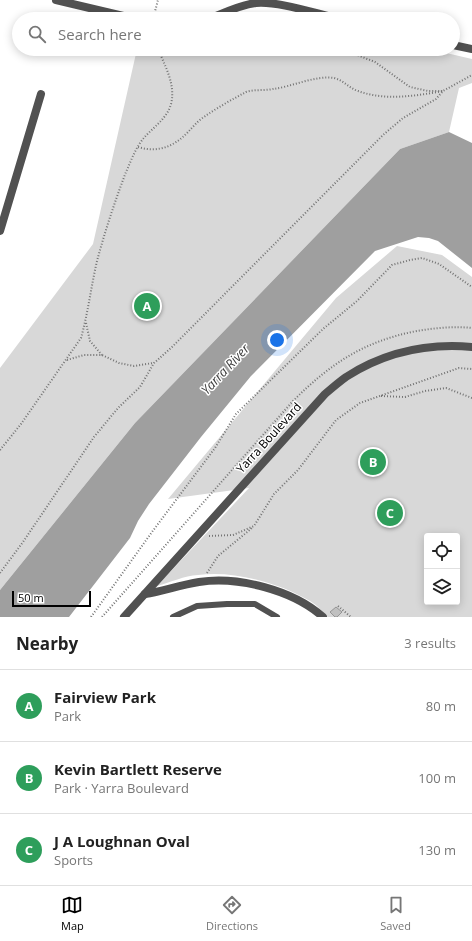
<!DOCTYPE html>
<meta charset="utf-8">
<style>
:root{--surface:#fff;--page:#f2f2f2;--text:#222;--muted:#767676;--line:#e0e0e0;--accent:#000}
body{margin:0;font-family:"Open Sans",sans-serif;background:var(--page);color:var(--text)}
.controls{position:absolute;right:12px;bottom:12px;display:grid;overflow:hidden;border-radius:4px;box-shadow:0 2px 10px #0003}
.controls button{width:36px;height:36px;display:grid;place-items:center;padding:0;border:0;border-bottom:1px solid var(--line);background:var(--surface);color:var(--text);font:20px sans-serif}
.scale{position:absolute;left:12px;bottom:10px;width:79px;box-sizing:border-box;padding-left:4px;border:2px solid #000;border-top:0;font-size:11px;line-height:14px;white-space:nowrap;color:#000;-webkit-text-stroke:3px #fff;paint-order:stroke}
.you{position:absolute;left:277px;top:340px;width:14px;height:14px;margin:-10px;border:3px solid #fff;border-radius:50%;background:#1a73e8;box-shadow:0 0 0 6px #1a73e833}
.badge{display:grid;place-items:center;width:26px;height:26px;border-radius:50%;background:var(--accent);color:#fff;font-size:13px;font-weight:700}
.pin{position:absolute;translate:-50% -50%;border:2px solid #fff;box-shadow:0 1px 4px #0006}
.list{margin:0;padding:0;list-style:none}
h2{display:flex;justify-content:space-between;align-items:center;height:52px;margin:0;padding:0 16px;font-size:17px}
h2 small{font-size:13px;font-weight:400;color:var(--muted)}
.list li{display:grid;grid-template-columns:26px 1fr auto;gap:12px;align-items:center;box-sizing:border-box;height:72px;padding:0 16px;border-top:1px solid var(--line)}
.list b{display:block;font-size:15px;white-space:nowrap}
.list p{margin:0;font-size:13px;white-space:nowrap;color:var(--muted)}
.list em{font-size:13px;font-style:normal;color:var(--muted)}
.icon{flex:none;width:22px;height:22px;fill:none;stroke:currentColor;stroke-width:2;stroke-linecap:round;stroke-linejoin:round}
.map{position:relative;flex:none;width:472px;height:617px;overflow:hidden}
.search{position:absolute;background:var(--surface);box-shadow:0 2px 10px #0003;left:12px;right:12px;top:12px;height:44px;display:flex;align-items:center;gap:10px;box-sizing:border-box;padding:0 14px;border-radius:22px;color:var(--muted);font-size:15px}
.sheet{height:268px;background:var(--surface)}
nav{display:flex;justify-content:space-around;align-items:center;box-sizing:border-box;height:56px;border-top:1px solid var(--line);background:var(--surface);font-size:11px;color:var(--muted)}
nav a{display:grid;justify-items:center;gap:2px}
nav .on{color:var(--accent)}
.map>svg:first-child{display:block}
.green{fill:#d8d8d8;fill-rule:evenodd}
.water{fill:#9f9f9f}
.building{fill:#c0c0c0;stroke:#959595}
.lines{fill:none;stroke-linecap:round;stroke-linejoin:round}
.path{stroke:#737373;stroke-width:2;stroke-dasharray:1 2;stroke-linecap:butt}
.service{stroke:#515151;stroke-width:6}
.minor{stroke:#515151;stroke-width:8}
.tertiary{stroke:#515151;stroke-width:8}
.labels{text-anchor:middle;stroke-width:3;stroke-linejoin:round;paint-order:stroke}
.street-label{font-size:12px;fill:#000;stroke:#fff}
.water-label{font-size:13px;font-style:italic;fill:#404040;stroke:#fff}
</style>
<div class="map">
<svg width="472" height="617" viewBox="0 0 472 617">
<rect width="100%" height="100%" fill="#fff"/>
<path class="green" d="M 260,12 L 285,15 L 304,19 L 242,19 Z
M 137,49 L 429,49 L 472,59 L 472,83 L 459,88 L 449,132 L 400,149 L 135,423 L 0,590 L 0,368 L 93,244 Z
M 397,246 L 442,255 L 472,277 L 472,617 L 328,617 C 323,612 317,605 310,601 C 280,583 233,570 198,575 C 184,576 171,582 157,586 L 249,488 L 168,499 L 336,298 ZM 427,536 L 457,536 L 457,602 L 427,602 Z"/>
<path class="water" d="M 449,132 L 472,143 L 472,268 L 438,241 L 429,238 L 418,237 L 375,251 L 251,376 L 201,437 L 149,504 L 138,521 L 130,538 L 69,617 L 0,617 L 0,590 L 135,423 L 400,149 Z"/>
<path class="building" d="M 336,607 L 342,612 L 337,617 L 335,617 L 330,612 Z"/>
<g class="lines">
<path class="path" d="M 153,19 L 158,0
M 277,19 L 278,14
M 138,147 C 157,153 174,147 188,132 C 192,128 196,123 201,119 C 215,109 231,100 246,92 C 255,89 264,91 273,89 C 291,87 316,75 334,78 C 343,80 349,88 358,91 C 385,101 415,96 443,91 L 428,91 L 410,87 L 375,62 L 342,49
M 86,323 L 90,341 L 102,355
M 67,360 L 84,355 L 102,355 L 119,363 L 134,366 L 153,363
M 381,396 L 405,397 L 425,391 L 446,388 L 472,398
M 0,450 L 21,424 L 81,338 C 88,313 91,287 97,261 C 105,231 115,201 126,172 C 131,161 135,149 143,139 C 152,128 167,119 171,104 C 176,85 165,66 158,49
M 209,536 L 233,535 L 254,526 L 274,494 L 298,470 L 336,420 L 360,403 L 459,368 L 472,369
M 0,573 L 23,542 L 94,437 L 118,408 L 140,387 L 154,363 L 172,347 L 383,135 L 403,118 L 436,99 L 443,91 L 472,75
M 207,573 L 218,556 L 252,528
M 338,606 L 351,617
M 91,617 L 152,532 L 215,448 L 236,414 L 323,329 L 357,301 L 392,265 L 410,260 L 422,258 L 439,264 L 472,287
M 102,617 L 293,401 C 330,364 364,341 417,331 C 435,328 454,326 472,328"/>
<path class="service" d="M 173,617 L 197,606 L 227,604 L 255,604 L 277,617"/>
<path class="minor" d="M 56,0 L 136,19
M 209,19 C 224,13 239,5 256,3 C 279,1 317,14 341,19
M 453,45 L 472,49
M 0,231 L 41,94
M 145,594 C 163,591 180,585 199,582 C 238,576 293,590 323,617"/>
<path class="tertiary" d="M 124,617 L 325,394 C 332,388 339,382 346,377 C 385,352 427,343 472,347"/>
</g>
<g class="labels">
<g class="street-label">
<text transform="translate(269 438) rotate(-48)" y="4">Yarra Boulevard</text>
</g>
<g class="water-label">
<text transform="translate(225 369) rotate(-47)" y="5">Yarra River</text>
</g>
</g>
</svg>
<div class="controls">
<button><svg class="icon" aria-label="locate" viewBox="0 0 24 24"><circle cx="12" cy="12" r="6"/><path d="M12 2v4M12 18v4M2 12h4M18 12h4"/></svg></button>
<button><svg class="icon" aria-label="layers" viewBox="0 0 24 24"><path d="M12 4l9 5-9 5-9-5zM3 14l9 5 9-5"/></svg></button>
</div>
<div class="scale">50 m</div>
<div class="you"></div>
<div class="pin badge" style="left:147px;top:306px;background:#2e9e5b">A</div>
<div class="pin badge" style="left:373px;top:462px;background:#2e9e5b">B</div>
<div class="pin badge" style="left:390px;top:513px;background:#2e9e5b">C</div>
<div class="search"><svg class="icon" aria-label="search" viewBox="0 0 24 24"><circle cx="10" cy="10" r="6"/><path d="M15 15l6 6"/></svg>Search here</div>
</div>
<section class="sheet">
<h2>Nearby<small>3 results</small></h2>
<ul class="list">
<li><span class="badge" style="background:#2e9e5b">A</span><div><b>Fairview Park</b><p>Park</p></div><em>80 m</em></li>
<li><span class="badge" style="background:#2e9e5b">B</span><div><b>Kevin Bartlett Reserve</b><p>Park · Yarra Boulevard</p></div><em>100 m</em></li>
<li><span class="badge" style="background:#2e9e5b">C</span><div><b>J A Loughnan Oval</b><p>Sports</p></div><em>130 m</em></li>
</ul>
</section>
<nav>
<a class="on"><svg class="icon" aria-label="map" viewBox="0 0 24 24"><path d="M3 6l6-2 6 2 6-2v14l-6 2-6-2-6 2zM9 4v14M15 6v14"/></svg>Map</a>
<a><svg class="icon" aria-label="directions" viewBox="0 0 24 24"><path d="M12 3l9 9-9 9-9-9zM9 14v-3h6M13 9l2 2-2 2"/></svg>Directions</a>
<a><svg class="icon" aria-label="saved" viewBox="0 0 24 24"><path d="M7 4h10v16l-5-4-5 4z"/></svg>Saved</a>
</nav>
